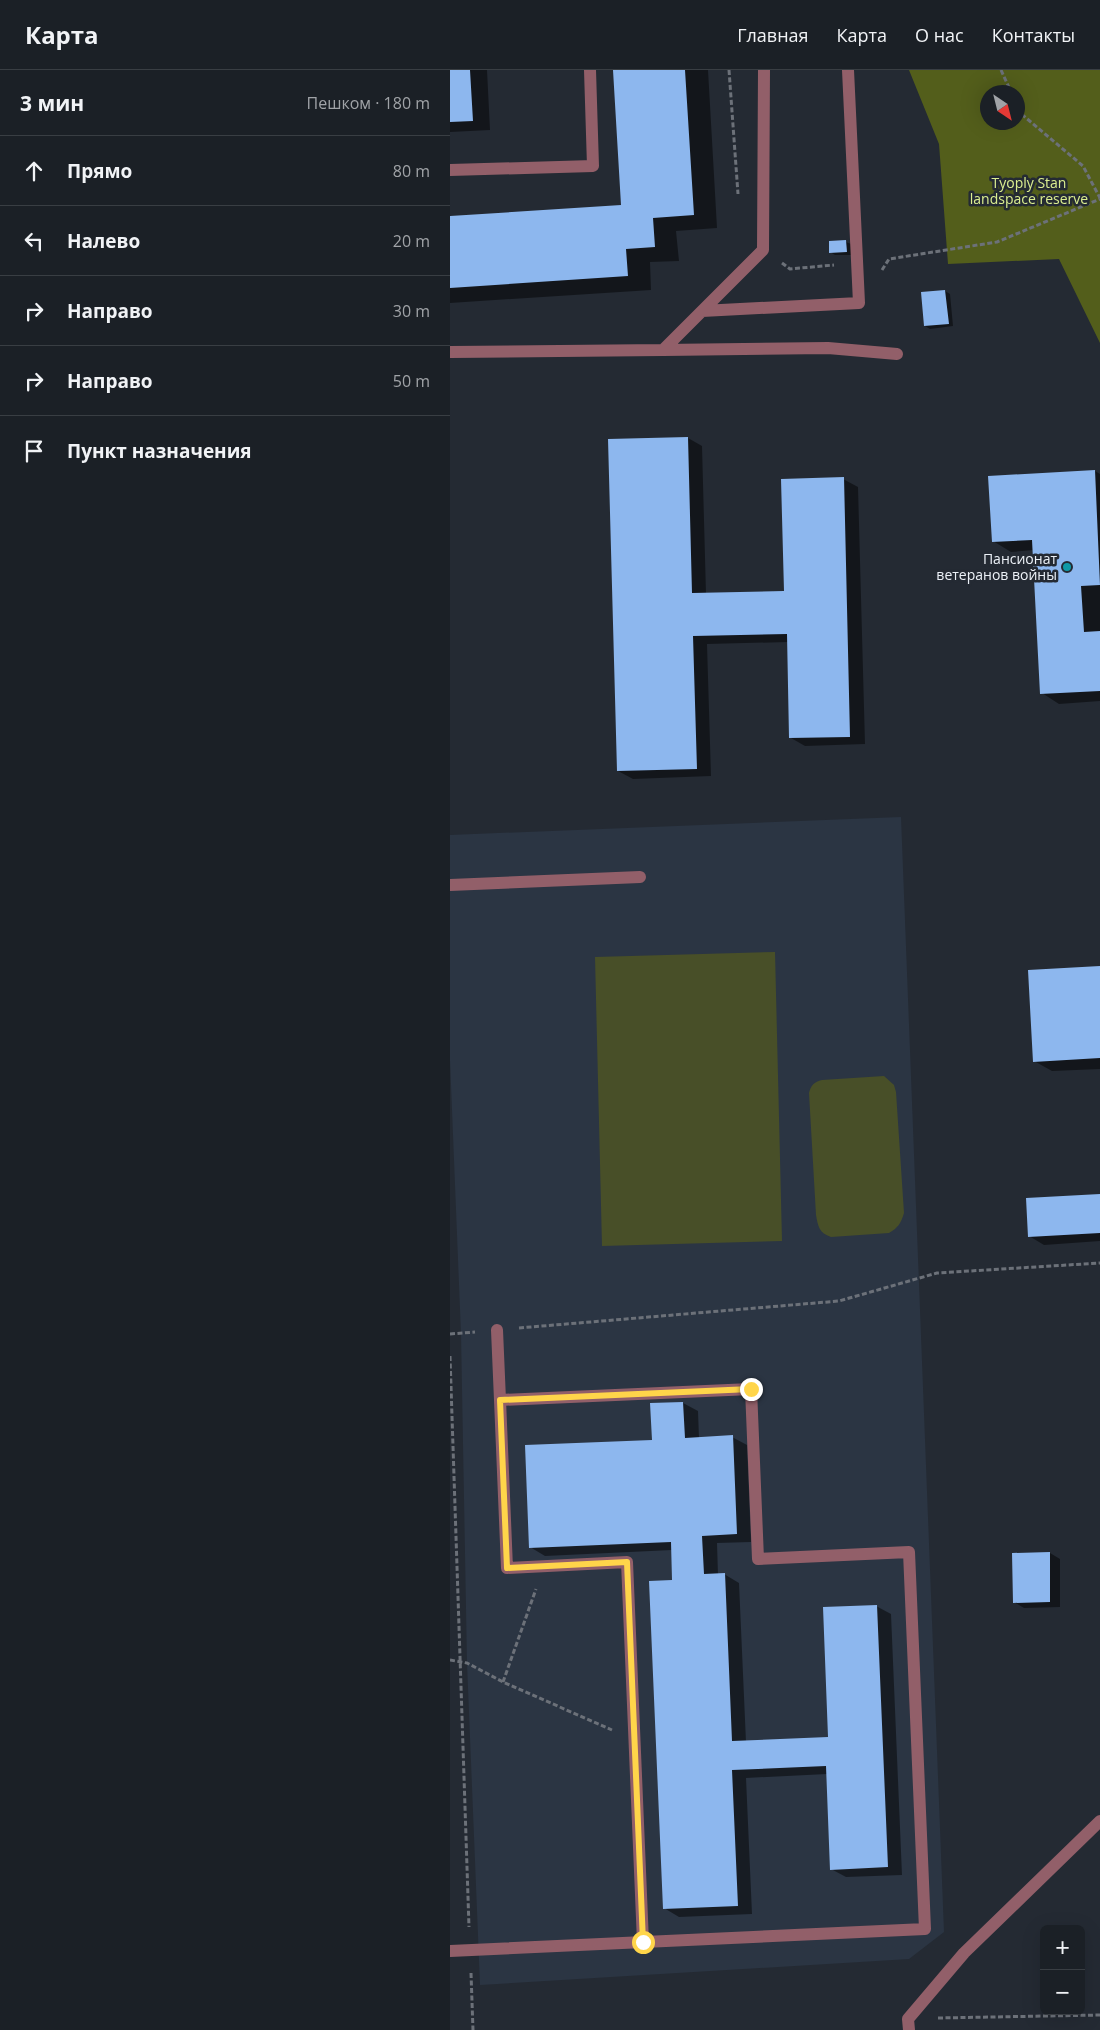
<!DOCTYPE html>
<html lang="ru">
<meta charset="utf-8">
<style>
:root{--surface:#1b2026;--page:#282d32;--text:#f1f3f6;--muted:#a0a3a7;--line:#393e43}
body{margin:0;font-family:"Open Sans",sans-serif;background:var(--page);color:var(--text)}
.controls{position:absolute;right:15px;bottom:15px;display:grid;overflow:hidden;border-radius:8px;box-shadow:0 5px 20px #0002}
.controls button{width:45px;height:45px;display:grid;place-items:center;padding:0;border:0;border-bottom:1px solid var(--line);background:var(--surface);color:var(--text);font:25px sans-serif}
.compass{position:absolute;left:530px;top:15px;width:45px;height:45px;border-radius:50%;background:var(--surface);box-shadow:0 5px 20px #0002;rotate:145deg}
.stop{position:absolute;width:15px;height:15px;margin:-11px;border:4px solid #ffd54a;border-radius:50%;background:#fff}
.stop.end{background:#ffd54a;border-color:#fff;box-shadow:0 1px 5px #0008}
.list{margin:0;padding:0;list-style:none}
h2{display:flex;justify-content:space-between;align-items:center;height:65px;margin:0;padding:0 20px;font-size:21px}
h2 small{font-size:16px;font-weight:400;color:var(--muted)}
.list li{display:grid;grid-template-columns:32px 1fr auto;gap:15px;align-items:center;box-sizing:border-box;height:70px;padding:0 20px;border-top:1px solid var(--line)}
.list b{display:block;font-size:19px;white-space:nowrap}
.list em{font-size:16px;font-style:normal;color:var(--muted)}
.icon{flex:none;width:28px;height:28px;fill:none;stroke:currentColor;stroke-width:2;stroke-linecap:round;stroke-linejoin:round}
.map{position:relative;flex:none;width:650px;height:1960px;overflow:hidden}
header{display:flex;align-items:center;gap:30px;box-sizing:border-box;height:70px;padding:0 25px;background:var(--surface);border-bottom:1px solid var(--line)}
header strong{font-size:24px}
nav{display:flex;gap:28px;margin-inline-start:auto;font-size:18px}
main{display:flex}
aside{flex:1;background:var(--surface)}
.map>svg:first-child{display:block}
.built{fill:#2b3543}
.green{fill:#484f28}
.forest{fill:#535e1b;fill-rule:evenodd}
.shadow{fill:#0007}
.building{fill:#8db7ee}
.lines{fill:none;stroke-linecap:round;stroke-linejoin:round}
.path{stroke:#6c7179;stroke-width:3;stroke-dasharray:5 2.5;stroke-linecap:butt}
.lane{stroke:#925f69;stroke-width:12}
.route{stroke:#ffd54a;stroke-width:6}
.culture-dot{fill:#0f9aa8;stroke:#242a33;stroke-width:2}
.labels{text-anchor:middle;stroke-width:5;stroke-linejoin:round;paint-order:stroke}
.park-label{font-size:14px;fill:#dbee90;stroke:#242a33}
.poi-label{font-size:14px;fill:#ecf1f7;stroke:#242a33;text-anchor:end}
</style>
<header>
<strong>Карта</strong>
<nav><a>Главная</a><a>Карта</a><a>О нас</a><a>Контакты</a></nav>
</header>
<main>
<aside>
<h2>3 мин<small>Пешком · 180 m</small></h2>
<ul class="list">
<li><svg class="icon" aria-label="ahead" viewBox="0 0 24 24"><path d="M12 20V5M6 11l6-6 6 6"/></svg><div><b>Прямо</b></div><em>80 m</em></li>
<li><svg class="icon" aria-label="left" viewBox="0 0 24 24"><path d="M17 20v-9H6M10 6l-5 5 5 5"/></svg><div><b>Налево</b></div><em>20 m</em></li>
<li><svg class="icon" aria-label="right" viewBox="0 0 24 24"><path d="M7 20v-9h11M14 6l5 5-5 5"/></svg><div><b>Направо</b></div><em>30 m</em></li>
<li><svg class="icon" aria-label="right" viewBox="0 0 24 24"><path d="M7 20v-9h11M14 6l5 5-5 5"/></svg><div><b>Направо</b></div><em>50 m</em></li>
<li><svg class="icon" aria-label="arrive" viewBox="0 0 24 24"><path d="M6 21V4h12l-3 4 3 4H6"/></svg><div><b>Пункт назначения</b></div></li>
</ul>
</aside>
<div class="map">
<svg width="650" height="1960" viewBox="0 0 650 1960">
<rect width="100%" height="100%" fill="#242a33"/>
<path class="built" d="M 451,747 L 494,1862 L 459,1889 L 30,1915 L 17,1593 L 11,1264 L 0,990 L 0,765 Z"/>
<path class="green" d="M 325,882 L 332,1171 L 152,1176 L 145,887 Z
M 434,1006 L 444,1015 L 446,1022 L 454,1143 C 451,1153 448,1158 439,1163 L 381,1167 C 369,1163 368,1156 366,1145 L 359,1023 C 361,1015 364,1012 372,1010 Z"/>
<path class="forest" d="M 459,0 L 650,0 L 650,273 L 609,189 L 498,194 L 489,74 ZM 538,22 L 568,22 L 568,52 L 538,52 Z"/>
<path class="shadow" d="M 0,0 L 37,0 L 40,60 L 0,62 Z
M 164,0 L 258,0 L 267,158 L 226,161 L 229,191 L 200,192 L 201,220 L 0,233 L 0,148 L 173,136 Z
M 396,172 L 401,174 L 402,185 L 385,185 L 380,182 Z
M 495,221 L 500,224 L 503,256 L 480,259 L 475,256 Z
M 238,368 L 252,376 L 256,524 L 335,522 L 393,409 L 408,417 L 415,674 L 355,676 L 341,668 L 338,572 L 257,574 L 261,706 L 183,709 L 168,701 Z
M 645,401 L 650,404 L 650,631 L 609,634 L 592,623 L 584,480 L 561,482 L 543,471 L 540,407 Z
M 650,897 L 650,999 L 602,1001 L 584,991 Z
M 650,1125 L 650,1171 L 594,1175 L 579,1166 Z
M 233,1333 L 248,1341 L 249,1368 L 282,1367 L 297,1375 L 301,1472 L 267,1473 L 268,1505 L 274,1504 L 289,1513 L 296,1672 L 380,1668 L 426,1536 L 441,1544 L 452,1805 L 396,1807 L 381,1799 L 377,1704 L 296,1708 L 302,1844 L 229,1847 L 214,1838 L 224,1511 L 222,1480 L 95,1486 L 80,1477 L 203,1371 L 202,1334 Z
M 600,1483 L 610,1489 L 610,1537 L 574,1538 L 564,1532 Z"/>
<path class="building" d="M 0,0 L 20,0 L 23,51 L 0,52 Z
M 163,0 L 235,0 L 244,145 L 203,148 L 205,177 L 176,179 L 178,206 L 0,218 L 0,146 L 171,135 Z
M 396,170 L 397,182 L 379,183 L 379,171 Z
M 495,220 L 499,254 L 474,256 L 471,222 Z
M 238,367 L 242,523 L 334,521 L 331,409 L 394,407 L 400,667 L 339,668 L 337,564 L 243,566 L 247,699 L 167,701 L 158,369 Z
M 645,400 L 650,515 L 631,516 L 634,562 L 650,561 L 650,621 L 590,624 L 582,470 L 542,472 L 538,406 Z
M 650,896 L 650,988 L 583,992 L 578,900 Z
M 650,1124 L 650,1163 L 578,1167 L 576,1128 Z
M 233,1332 L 235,1368 L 283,1365 L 287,1464 L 252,1466 L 254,1504 L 275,1503 L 282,1671 L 378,1667 L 373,1537 L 427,1535 L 438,1797 L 380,1800 L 376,1696 L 282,1700 L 288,1836 L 213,1839 L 199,1511 L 222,1510 L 221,1472 L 79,1478 L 75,1375 L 202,1370 L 200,1333 Z
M 600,1482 L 600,1532 L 563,1533 L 562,1483 Z"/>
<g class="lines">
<path class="path" d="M 279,0 L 288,124
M 551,0 L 561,22
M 568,38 L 569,42 L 633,96 L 650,128
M 332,193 L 340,199 L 384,195
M 432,200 L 439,189 L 547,172 L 650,129
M 69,1258 L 389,1231 L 487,1203 L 650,1193
M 0,1264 L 25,1262
M 0,1286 L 19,1857
M 0,1590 L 17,1593 L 53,1612 L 162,1660
M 53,1612 L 86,1519
M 21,1903 L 23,1960
M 488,1948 L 650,1945"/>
<path class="lane" d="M 0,100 L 143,96 L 140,0
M 252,241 L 409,233 L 398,0
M 213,280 L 378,278 L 447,284
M 0,282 L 213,280 L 313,180 L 314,0
M 0,815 L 190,807
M 47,1260 L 50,1330
M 0,1881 L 475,1859 L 459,1482 L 308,1489 L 301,1319 L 50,1330 L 57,1498 L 177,1492 L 193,1872
M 459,1960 L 458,1949 L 514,1883 L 650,1751"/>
</g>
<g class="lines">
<path class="route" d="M 193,1872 L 177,1492 L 57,1498 L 50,1330 L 301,1319"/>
</g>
<circle class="culture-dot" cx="617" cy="497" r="5"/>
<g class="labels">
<g class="park-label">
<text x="579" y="118">Tyoply Stan<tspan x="579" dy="16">landspace reserve</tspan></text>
</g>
<g class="poi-label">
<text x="607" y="494">Пансионат<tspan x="607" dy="16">ветеранов войны</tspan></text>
</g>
</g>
</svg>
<div class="controls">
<button>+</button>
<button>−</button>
</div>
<svg class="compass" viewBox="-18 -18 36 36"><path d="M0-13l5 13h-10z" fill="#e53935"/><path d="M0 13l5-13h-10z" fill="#a0a3a7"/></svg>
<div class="stop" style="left:193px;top:1872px"></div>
<div class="stop end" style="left:301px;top:1319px"></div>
</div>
</main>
